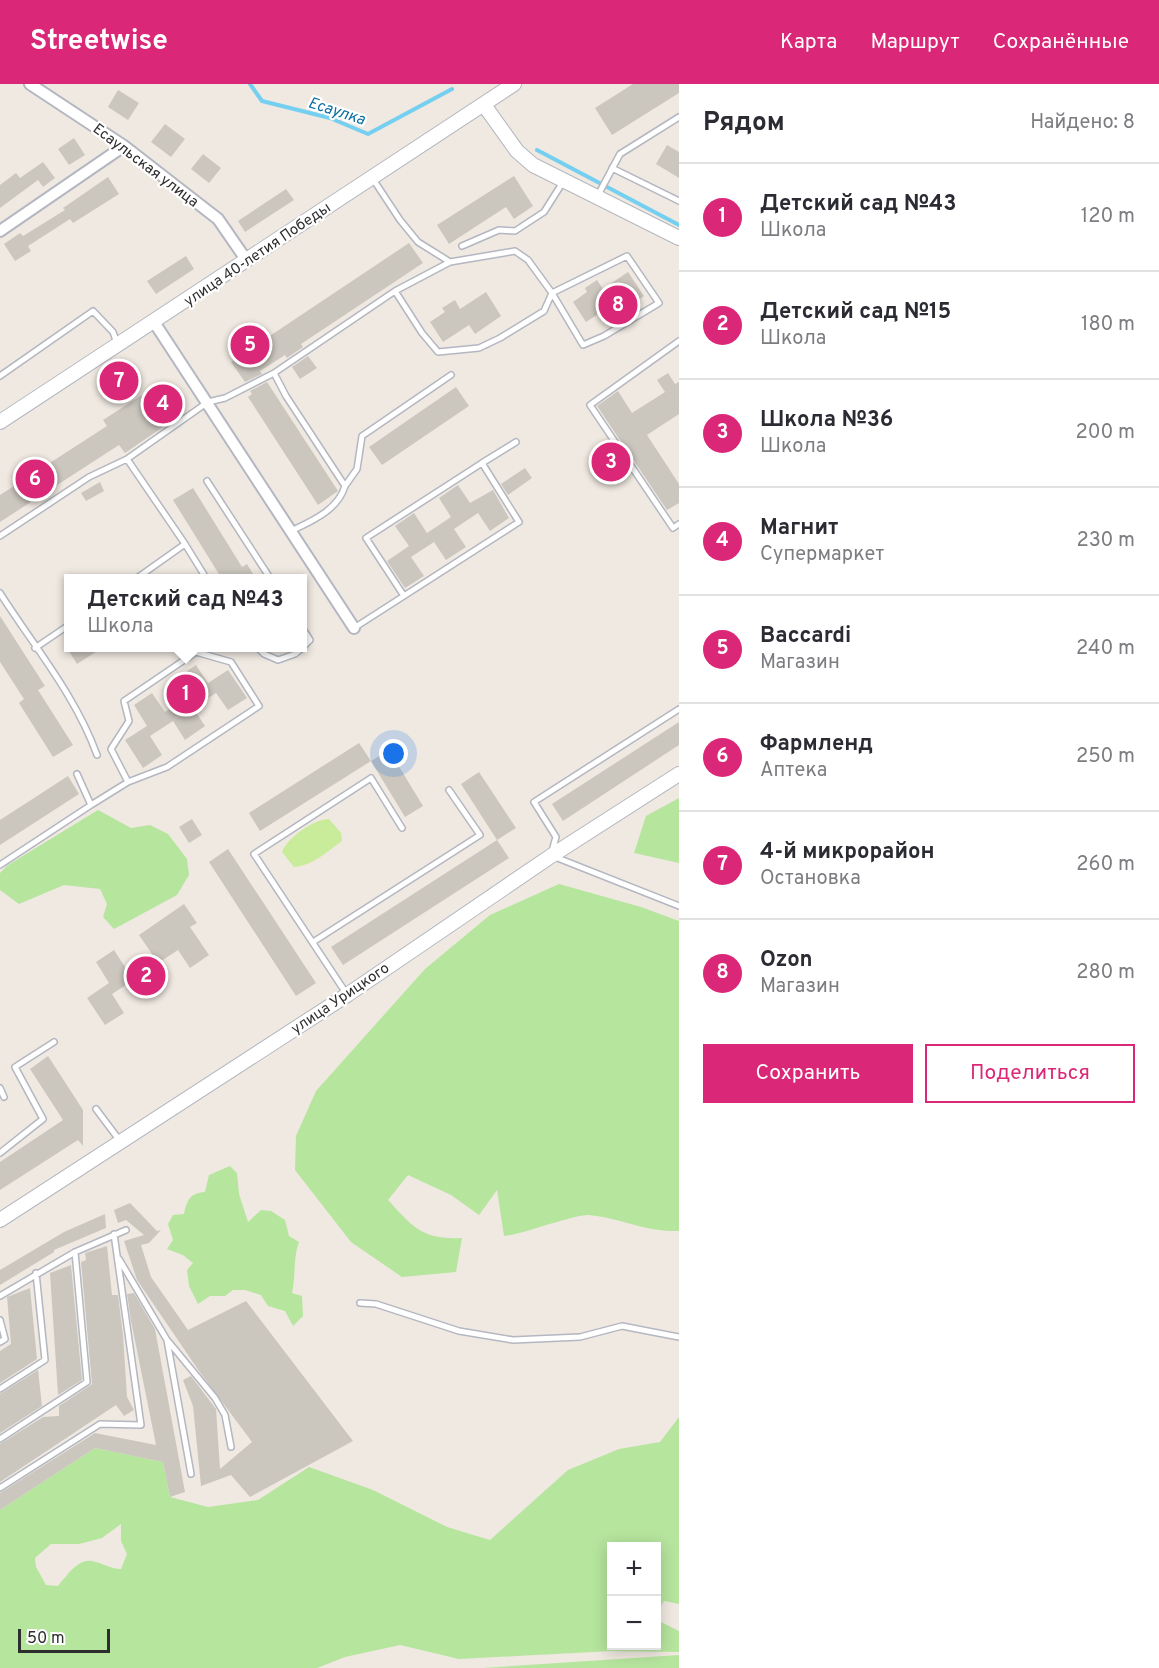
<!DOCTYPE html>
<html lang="ru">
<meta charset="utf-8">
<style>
:root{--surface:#fff;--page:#f7f7f7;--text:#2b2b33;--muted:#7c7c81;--line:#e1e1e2;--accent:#db2777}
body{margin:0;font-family:Overpass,sans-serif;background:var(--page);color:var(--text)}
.controls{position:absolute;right:18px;bottom:18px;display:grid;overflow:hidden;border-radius:0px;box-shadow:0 3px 15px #0003}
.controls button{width:54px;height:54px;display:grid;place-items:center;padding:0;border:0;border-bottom:2px solid var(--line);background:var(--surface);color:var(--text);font:30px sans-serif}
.scale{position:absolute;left:18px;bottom:15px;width:92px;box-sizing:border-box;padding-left:6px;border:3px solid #2e2e2e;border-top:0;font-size:16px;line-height:21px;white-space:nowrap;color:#2e2e2e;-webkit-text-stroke:4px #fff;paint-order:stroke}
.you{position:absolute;left:394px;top:670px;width:21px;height:21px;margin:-15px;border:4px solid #fff;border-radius:50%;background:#1a73e8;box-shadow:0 0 0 9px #1a73e833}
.badge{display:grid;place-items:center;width:39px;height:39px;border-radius:50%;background:var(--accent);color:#fff;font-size:20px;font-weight:700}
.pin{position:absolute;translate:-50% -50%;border:3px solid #fff;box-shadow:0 2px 6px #0006}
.popup{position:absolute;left:64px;top:490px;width:243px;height:78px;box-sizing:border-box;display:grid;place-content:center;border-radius:0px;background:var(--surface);filter:drop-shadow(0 2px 4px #0005);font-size:20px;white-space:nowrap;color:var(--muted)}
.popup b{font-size:22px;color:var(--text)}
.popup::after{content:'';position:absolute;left:50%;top:100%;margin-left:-12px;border:12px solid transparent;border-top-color:var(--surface)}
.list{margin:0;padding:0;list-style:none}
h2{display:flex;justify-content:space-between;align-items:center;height:78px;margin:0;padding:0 24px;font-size:26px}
h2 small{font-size:20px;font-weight:400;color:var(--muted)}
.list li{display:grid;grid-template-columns:39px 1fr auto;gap:18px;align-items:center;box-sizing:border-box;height:108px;padding:0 24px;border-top:2px solid var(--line)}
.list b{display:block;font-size:22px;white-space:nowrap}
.list p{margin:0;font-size:20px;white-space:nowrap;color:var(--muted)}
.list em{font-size:20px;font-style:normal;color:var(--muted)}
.actions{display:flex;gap:12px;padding:18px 24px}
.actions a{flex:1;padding:14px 0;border:2px solid var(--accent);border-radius:0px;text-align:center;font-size:21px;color:var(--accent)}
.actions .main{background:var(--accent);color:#fff}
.map{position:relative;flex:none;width:679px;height:1584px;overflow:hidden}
header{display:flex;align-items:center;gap:36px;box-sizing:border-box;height:84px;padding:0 30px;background:var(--accent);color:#fff}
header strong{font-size:28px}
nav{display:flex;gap:33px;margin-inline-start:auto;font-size:21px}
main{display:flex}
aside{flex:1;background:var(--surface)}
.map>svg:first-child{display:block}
.green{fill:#b6e59e;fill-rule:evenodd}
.pitch{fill:#c9ec9a}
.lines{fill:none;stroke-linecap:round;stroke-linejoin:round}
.stream{stroke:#75cff0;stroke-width:4}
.building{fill:#cbc7bf}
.lane-casing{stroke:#b4b7c1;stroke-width:8}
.street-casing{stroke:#b4b7c1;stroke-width:14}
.secondary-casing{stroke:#b4b7c1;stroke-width:16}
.lane{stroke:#fff;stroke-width:5}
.street{stroke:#fff;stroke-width:10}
.secondary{stroke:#fff;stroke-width:14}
.labels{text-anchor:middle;stroke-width:4.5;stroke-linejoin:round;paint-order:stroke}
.street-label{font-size:15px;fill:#2e2e2e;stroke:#fff}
.water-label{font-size:16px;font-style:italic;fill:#0d6fa3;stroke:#fff}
</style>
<header>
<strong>Streetwise</strong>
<nav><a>Карта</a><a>Маршрут</a><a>Сохранённые</a></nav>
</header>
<main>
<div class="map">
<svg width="679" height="1584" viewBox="0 0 679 1584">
<rect width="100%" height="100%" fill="#efe9e1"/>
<path class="green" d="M 679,714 L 679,779 L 634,769 L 646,732 Z
M 98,726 L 131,744 L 150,741 L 168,750 L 187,775 L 189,791 L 177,811 L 114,845 L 103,833 L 107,820 L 100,805 L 64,801 L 19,820 L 0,806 L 0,789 L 8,781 Z
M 559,800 L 641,823 L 679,837 L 679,1147 C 644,1148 621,1134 589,1131 C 575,1130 524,1150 504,1152 L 497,1106 L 479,1131 L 451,1111 L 408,1091 L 388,1116 C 413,1143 422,1156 462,1154 L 456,1188 L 402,1193 L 351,1158 L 295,1086 L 296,1052 L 316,1007 L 425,885 L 490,831 Z
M 230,1082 L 237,1089 L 239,1110 L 248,1138 L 261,1126 L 271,1127 L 285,1136 L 289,1152 L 299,1158 C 293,1174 296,1191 292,1209 L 302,1212 L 303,1232 L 293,1242 L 285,1227 L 268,1222 L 261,1211 L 245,1206 L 233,1206 L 225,1212 L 210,1212 L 198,1220 L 189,1202 L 187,1186 L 193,1179 L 183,1171 L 167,1165 L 173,1156 L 168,1140 L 173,1131 L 184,1130 C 187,1116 190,1109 205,1108 L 209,1091 Z
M 679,1333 L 679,1520 L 664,1517 L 657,1529 L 656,1462 L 612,1462 L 612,1562 L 656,1562 L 657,1536 L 679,1547 L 679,1568 L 612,1567 L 459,1575 L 400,1561 L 345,1573 L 317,1584 L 0,1584 L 0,1426 L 95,1364 L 163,1378 L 170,1413 L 208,1423 L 258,1416 L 309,1383 L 373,1406 L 447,1443 L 490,1456 L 568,1386 L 619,1365 L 660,1358 ZM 121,1440 L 121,1457 L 127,1470 L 121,1485 C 110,1485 103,1479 92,1477 C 77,1475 67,1492 58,1502 L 46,1501 L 36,1483 L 35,1474 L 51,1460 L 79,1460 L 102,1454 Z
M 679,1571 L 679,1584 L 483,1584 Z"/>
<path class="pitch" d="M 329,735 L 341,749 L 342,757 C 328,767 312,782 294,783 L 282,768 C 287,754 314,735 329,735 Z"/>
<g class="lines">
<path class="stream" d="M 250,0 L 262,17 L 330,34 L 368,50 L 452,5
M 537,66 L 679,141"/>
</g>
<path class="building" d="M 633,0 L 679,0 L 679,9 L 612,51 L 595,24 Z
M 118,6 L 139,19 L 128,36 L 108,23 Z
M 165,40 L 185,55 L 171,73 L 151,58 Z
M 74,54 L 85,71 L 69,81 L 58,65 Z
M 667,61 L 679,68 L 679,94 L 656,80 Z
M 203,70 L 221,84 L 209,99 L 191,85 Z
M 43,78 L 55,94 L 43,103 L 38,96 L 0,124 L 0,101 L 16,89 L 20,94 Z
M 514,92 L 533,122 L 514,135 L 506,123 L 449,160 L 437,141 Z
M 108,93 L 119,110 L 73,139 L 70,135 L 28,162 L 31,167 L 15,177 L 4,160 L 20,149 L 23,152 L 65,126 L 63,124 Z
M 286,105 L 294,116 L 245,148 L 238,137 Z
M 409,159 L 423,179 L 301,260 L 303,263 L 287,274 L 285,271 L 260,287 L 262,290 L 245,298 L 231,278 Z
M 186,172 L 194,185 L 156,210 L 147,197 Z
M 628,188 L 644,212 L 618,230 L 612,221 L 586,238 L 573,218 L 587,208 L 585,204 L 597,196 L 603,205 Z
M 486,208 L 501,232 L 475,250 L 469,241 L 443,258 L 430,238 L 445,228 L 442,224 L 455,216 L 460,225 Z
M 308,272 L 317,284 L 300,295 L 292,283 Z
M 668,289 L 675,300 L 679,298 L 679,330 L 647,351 L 679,400 L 679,419 L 667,426 L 597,322 L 618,307 L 632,329 L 665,308 L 657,296 Z
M 162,298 L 182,330 L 125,369 L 119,361 L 0,438 L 0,411 L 107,342 L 103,336 Z
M 267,298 L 338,407 L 318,421 L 248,313 L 252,310 L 250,307 Z
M 456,303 L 469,322 L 382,381 L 369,363 Z
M 525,384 L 532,394 L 508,411 L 501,400 Z
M 100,398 L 104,407 L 86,417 L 81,409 Z
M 458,401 L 470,419 L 493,406 L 509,434 L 490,447 L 478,429 L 454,445 L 466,463 L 446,476 L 434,458 L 411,473 L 424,492 L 405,504 L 387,477 L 409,462 L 395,442 L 414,429 L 427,449 L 451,433 L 439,414 Z
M 193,404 L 242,483 L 247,480 L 256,495 L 222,495 L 173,416 Z
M 0,532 L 45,602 L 38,606 L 73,661 L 53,673 L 19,619 L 24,615 L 0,578 Z
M 67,564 L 102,564 L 77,580 Z
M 196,581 L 208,599 L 228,586 L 247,614 L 228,626 L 216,609 L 193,624 L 205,642 L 185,656 L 173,637 L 150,652 L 162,671 L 143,684 L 125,656 L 147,642 L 134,621 L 152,609 L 165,628 L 190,612 L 177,594 Z
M 679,638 L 679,661 L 563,737 L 552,720 Z
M 359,659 L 371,677 L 260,747 L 249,729 Z
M 389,666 L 423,722 L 405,733 L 371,677 Z
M 479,688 L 516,744 L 497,756 L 461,700 Z
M 68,692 L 79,710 L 0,761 L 0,736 Z
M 192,735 L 202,751 L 189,759 L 179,743 Z
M 497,756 L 509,774 L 343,881 L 331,863 Z
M 228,765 L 316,899 L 296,912 L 209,778 Z
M 184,820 L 197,839 L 190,843 L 209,871 L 190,884 L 178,866 L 155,881 L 167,900 L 147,913 L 135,895 L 112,910 L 124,929 L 105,941 L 87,914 L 109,899 L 96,878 L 114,866 L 127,886 L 152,870 L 139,851 Z
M 48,972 L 83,1026 L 83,1062 L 78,1056 L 0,1106 L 0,1078 L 63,1036 L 30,985 Z
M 130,1119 L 157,1147 L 161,1146 L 149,1159 L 141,1161 L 151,1193 L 188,1246 L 246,1217 L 353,1357 L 250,1413 L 231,1391 L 201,1402 L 193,1322 L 183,1296 L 191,1292 L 216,1325 L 220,1385 L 252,1358 L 199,1287 L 137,1196 L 124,1157 L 144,1151 L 126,1136 L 118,1139 L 114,1126 Z
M 105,1130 L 106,1144 L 54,1166 L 54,1168 L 0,1201 L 0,1186 L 64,1148 Z
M 107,1162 L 112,1211 L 118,1211 L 123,1251 L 127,1313 L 134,1326 L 124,1332 L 116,1321 L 0,1398 L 0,1360 L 43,1333 L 59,1332 L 59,1322 L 92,1300 L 81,1178 L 86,1176 L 85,1169 Z
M 71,1181 L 82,1296 L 58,1311 L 50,1189 Z
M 30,1204 L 37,1275 L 0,1299 L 0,1267 L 11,1260 L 7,1213 Z
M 134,1209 L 155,1245 L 185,1408 L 170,1413 L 163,1378 L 95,1364 L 0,1426 L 0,1409 L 95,1349 L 156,1361 L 131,1237 L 127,1210 Z
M 38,1286 L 42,1322 L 0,1349 L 0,1310 Z"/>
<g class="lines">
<g class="lane-casing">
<path id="lane" d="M 612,84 L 679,117
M 373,95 L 400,136 L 418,158 L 450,178 L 515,167 L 528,176 L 552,209 L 627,172 L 659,219 L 604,252 L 583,261 L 552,209
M 597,113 L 620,70 L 679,33
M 462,162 L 499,146 L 515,147 L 544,128 L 563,98
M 395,207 L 422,249 L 438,268 L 479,264 L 500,254 L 544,227 L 552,209
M 679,257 L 590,321 L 673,444 L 679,440
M 274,289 L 286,312 L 345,402 C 338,426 312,437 291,447
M 0,292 L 93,227 L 113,248 L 117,259
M 127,375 L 185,460 L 137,494
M 482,379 L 516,358
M 207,397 L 270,494
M 345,402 L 357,385 L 362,352 L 451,291
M 0,452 L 89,393 L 127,375 L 208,318 L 225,314 L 274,289 L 395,207 L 450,178
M 185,460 L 206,494
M 0,509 C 33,561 76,612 97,671
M 354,544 C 409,509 464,473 519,438 L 482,379 L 366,454 L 404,512
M 303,545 L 310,556 L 303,563
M 35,564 L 69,541
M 258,564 L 264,570 L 278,576 L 295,570 L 302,564
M 91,721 L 128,698 L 111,665 L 129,637 L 124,617 L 196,568 L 231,578 L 259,622 L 167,683 L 128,698
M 552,767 L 556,753 L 534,718 L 679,625
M 555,773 L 679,822
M 0,781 L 91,721 L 77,690
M 313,858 L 480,751 L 449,706
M 346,909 L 254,770 L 371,694 L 402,744
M 0,1004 L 4,1013
M 96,1025 L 120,1057
M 0,1069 L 43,1035 L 15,983 L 54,958
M 119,1175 L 167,1256 L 191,1390
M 0,1212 L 75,1168 L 126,1146
M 360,1219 L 376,1220 L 459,1247 L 513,1256 L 580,1253 L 622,1242 L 679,1253
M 0,1236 L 5,1255 L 0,1258
M 168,1257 L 215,1314 L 225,1331 L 231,1363
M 0,1305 L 45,1276 L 36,1189
M 0,1355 L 87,1298 L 75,1168
M 0,1404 L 100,1340 L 141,1341 L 114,1150"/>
</g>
<g class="street-casing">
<path id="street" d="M 30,0 L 124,62 L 218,135 L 247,177
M 0,147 L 124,62
M 154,238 L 354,544"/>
</g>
<g class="secondary-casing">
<path id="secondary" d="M 484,21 L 517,67 L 533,81 L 679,154
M 0,338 L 514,0
M 0,1136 L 347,911 L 551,772 L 679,690"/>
</g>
<use href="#lane" class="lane"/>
<use href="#street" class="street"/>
<use href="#secondary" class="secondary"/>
</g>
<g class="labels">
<g class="street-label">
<text transform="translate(146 81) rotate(37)" y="5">Есаульская улица</text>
<text transform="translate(257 170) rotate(-34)" y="5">улица 40-летия Победы</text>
<text transform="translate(340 914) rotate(-34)" y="5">улица Урицкого</text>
</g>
<g class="water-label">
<text transform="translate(337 26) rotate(18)" y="6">Есаулка</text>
</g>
</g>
</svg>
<div class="controls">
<button>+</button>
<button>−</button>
</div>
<div class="scale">50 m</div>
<div class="you"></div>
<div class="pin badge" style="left:186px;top:610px">1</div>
<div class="popup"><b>Детский сад №43</b>Школа</div>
<div class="pin badge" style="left:146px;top:892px">2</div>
<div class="pin badge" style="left:611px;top:378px">3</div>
<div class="pin badge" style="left:163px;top:320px">4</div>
<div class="pin badge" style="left:250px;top:261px">5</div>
<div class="pin badge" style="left:35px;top:395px">6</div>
<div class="pin badge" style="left:119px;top:297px">7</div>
<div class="pin badge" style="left:618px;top:221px">8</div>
</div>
<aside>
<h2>Рядом<small>Найдено: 8</small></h2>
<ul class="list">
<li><span class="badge">1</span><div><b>Детский сад №43</b><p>Школа</p></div><em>120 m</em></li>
<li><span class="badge">2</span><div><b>Детский сад №15</b><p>Школа</p></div><em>180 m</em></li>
<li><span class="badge">3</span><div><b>Школа №36</b><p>Школа</p></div><em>200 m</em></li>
<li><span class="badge">4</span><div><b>Магнит</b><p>Супермаркет</p></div><em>230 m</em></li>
<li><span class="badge">5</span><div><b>Baccardi</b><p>Магазин</p></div><em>240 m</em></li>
<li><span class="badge">6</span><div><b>Фармленд</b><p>Аптека</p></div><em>250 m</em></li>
<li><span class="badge">7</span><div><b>4-й микрорайон</b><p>Остановка</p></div><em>260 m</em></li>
<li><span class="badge">8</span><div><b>Ozon</b><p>Магазин</p></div><em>280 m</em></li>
</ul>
<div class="actions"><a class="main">Сохранить</a><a>Поделиться</a></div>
</aside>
</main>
